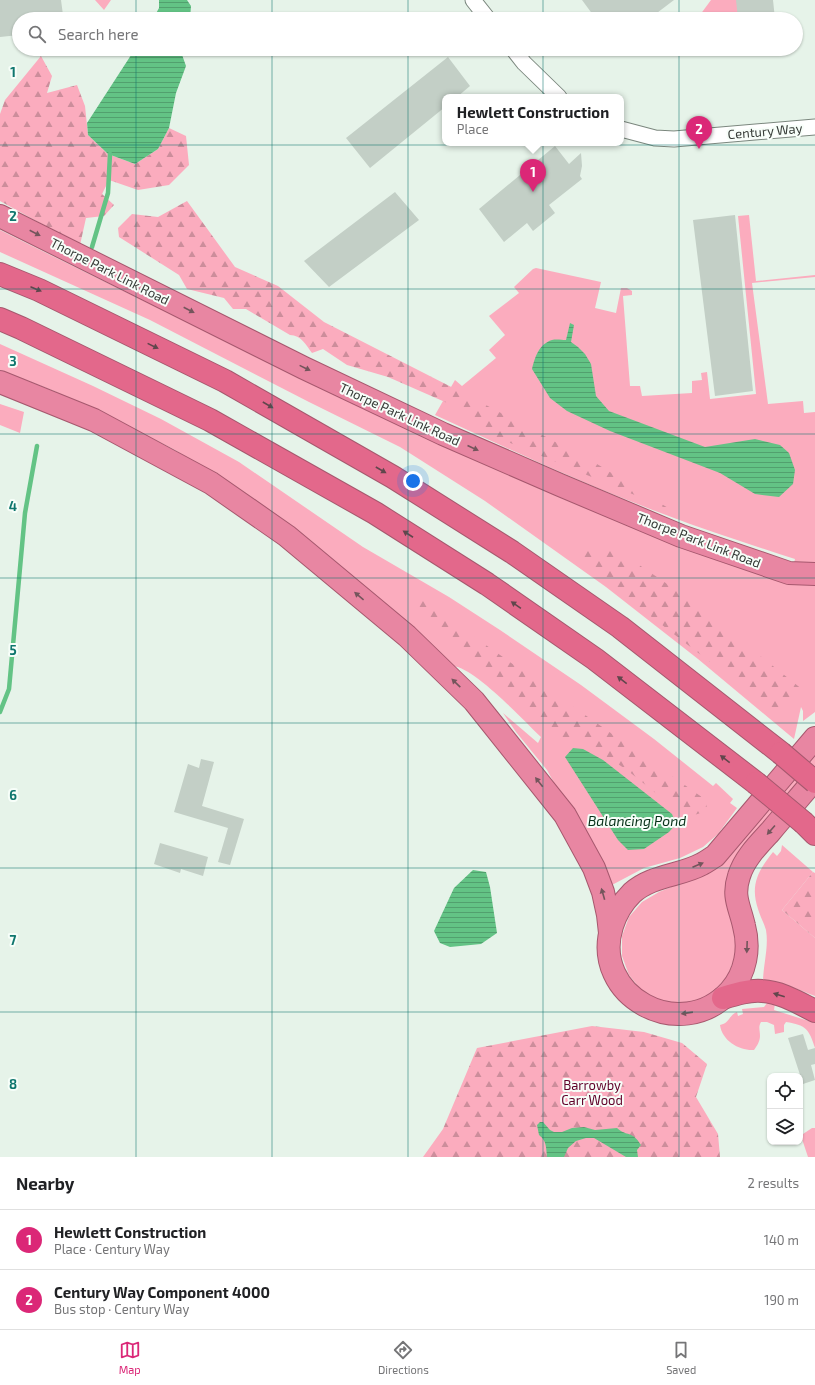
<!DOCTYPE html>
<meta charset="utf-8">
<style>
:root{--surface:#fff;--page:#f6f6f6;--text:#202124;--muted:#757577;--line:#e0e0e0;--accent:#db2777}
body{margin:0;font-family:"Exo 2",sans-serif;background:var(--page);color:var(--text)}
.controls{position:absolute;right:12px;bottom:12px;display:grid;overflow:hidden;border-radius:8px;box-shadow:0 1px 3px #0004}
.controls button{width:36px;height:36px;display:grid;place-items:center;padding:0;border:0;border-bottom:1px solid var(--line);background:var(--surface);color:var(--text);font:20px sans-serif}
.you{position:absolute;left:413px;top:481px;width:14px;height:14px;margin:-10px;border:3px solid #fff;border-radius:50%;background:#1a73e8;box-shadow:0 0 0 6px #1a73e833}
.badge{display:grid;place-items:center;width:26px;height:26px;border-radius:50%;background:var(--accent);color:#fff;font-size:13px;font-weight:700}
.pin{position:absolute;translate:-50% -33px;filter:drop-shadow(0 1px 2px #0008)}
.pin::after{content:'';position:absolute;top:21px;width:14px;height:12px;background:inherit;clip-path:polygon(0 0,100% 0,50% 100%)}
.popup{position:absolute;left:442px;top:94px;width:182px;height:52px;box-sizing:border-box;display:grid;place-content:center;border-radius:8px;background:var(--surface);filter:drop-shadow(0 1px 3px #0005);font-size:13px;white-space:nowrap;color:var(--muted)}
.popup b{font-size:15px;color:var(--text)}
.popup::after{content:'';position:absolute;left:50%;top:100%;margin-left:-8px;border:8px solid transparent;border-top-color:var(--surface)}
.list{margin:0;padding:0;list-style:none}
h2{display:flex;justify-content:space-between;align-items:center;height:52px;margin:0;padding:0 16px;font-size:17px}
h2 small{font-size:13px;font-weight:400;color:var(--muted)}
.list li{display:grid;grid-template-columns:26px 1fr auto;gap:12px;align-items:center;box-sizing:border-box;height:60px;padding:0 16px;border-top:1px solid var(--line)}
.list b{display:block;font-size:15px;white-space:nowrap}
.list p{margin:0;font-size:13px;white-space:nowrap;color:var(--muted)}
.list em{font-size:13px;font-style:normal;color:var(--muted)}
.icon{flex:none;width:22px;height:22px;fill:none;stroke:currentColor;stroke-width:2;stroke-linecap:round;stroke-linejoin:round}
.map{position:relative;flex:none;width:815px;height:1157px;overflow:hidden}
.search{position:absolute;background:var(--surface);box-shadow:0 1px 3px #0004;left:12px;right:12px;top:12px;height:44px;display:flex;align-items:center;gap:10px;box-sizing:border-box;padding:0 14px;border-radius:22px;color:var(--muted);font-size:15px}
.sheet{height:172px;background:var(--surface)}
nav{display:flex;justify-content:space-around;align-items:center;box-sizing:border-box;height:56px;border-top:1px solid var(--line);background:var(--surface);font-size:11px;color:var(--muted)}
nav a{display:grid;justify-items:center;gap:2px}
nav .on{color:var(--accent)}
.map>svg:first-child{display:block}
.green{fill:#fbacbe}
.forest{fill:url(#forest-firs)}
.water{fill:url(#water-rules)}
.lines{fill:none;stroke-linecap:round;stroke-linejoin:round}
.stream{stroke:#63c385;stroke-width:4.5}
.building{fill:#c3cfc6}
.minor-casing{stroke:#7b877e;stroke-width:17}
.trunk-casing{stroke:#a6586e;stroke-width:24}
.motorway-casing{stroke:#a6586e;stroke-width:24}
.minor{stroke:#fff;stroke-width:15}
.trunk{stroke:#e886a2;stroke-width:22}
.motorway{stroke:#e3688b;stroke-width:22}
.motorway-bridge-casing{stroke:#a6586e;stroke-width:24;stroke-linecap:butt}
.motorway-bridge{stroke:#e3688b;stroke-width:22}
.oneway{fill:#74555c}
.oneway2{fill:#61464c}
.grid{fill:none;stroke:#0f766e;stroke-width:1;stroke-opacity:0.55}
.labels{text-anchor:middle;stroke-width:4;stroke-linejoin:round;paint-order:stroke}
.street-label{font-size:13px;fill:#363b37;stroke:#f7fef9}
.park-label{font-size:13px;fill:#600029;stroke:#f7fef9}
.water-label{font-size:14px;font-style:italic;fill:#08321a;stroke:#f7fef9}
.grid-label{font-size:13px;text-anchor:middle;font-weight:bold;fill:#0f766e;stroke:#f7fef9;stroke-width:4;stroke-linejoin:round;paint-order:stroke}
</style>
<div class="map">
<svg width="815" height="1157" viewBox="0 0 815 1157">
<defs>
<pattern id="forest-firs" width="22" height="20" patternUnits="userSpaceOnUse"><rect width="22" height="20" fill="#fbacbe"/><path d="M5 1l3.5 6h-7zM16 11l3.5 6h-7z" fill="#cc8d9b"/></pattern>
<pattern id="water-rules" width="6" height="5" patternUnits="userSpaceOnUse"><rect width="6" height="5" fill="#63c385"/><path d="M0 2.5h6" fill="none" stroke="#52a06e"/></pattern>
</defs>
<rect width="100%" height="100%" fill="#e6f3e9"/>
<path class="green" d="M 711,0 L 739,0 L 741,19 L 697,19 Z
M 749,215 L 756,281 L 815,275 L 815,277 L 752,283 L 768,404 L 803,401 L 804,413 L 815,412 L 815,563 L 794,563 L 795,559 C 752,545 708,531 666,515 C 587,486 511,450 435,415 L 455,380 L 462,386 L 496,358 L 489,350 L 505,335 L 489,316 L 519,293 L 514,287 L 533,269 L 536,268 L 601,282 L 595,308 L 616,313 L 621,288 L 627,288 L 632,291 L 632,295 L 623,296 L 630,386 L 640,386 L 642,396 L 692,393 L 692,381 L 702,380 L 701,373 L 707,372 L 710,399 L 756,394 L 738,216 Z
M 0,230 C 108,284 217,336 326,389 C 450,448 574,508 704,554 C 732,564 787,588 815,584 L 815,712 L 803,721 L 803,711 L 801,707 L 794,739 L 698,659 L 606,587 L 485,501 L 400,447 L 309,402 L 150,320 L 0,252 Z
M 0,344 L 93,386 L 161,419 L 239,462 L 363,547 L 449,597 L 500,630 L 581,685 L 654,739 L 713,786 L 716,783 L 733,799 L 730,803 L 737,808 L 718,834 L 703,847 L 680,858 L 644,868 L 610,886 L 547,770 L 516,732 L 503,713 L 538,743 L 541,737 C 523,720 475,668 453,666 L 227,483 L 175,450 L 128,426 L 54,391 L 0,370 Z
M 0,404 L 24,412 L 20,433 L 0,425 Z
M 815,756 L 815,772 L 739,860 L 735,957 L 728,975 L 715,991 L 698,1001 L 678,1004 L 659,1000 L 641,990 L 629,975 L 622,956 L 622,936 L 629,917 L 642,902 L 659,892 L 686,881 L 759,820 Z
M 782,845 L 813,872 L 782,910 L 815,938 L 815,996 C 798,989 781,982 763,983 C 763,965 769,947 766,930 C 764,923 760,916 758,909 C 750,885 758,871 773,852 L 777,856 L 781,851 Z
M 767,1003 L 775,1003 L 774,1010 L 815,1023 L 815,1048 C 809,1029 806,1025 786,1022 L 784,1025 L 784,1032 L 775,1034 L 774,1025 L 767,1022 L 761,1022 C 758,1027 760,1030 760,1036 C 760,1041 757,1046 754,1050 C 740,1051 722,1041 720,1025 C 730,1023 728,1016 737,1012 L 738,1016 L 743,1014 L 742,1009 L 764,1007 Z
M 800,1128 L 803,1134 L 812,1128 L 815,1128 L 815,1157 L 808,1157 L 800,1133 Z"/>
<path class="forest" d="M 95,0 L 111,0 L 104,10 Z
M 41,56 L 52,76 L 47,93 L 77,85 L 85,106 L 88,135 L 108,154 L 135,164 L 158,149 L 169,128 L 186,136 L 189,165 L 169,185 L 138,190 L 109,180 L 102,194 L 114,205 L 104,216 L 86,218 L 80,245 L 0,201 L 0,114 L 5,100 Z
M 187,201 L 235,267 L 278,286 L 324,322 L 467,395 L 597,464 L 673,511 L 491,435 L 461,409 L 388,377 L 347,365 L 323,349 L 312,353 C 306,345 301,335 290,335 L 246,309 L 233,309 L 224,298 L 187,289 L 179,275 L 119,237 L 118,228 L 132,214 L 158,217 Z
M 579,548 L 620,552 L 685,596 L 803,690 L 780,716 L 578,560 Z
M 419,598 L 706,800 L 707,811 L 691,816 L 678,811 L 627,770 L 577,737 L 559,737 L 464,654 L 415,602 Z
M 813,872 L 815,873 L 815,938 L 782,910 Z
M 592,1026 L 644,1032 L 682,1043 L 707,1064 L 696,1097 L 718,1134 L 720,1157 L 423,1157 L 443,1129 L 477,1048 Z"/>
<path class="water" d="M 159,0 L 187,0 L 191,6 L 190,19 L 153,19 L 159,8 Z
M 135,49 L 180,49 L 186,66 L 176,93 L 169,128 L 158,149 L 135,164 L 108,154 L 88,135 L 87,123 Z
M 570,323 L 574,325 L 571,342 L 578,347 L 585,354 L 591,364 L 596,396 L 609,411 L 705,447 L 755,439 L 780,445 L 789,453 L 795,470 L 793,484 L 779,497 L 755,494 L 720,473 L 610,431 L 567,411 L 550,398 L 532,369 C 535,357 539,344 552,340 C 556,339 562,340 566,340 Z
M 573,748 L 583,749 L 603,760 L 672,814 L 676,824 L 669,832 L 644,849 L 628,850 L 618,840 L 565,757 Z
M 473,870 L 486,872 L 490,887 L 497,933 L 481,944 L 450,947 L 440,943 L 434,931 L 454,888 Z
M 540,1122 L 543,1122 L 550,1130 L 554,1132 L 562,1132 L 572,1128 L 584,1127 L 595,1130 L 617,1128 C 627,1137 632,1130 641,1145 L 637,1150 L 638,1157 L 626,1157 L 594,1138 L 586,1138 L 576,1141 L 568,1148 L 564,1157 L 547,1157 C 546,1148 547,1141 539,1135 L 537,1125 Z"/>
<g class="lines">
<path class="stream" d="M 92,247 L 108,193 L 110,154
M 0,712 L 9,689 L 25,513 L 37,446"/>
</g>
<path class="building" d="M 0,0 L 61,0 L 63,15 L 31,18 L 31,19 L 19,19 L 19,35 L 0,37 Z
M 582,0 L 674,0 L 649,19 L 596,19 Z
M 736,0 L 773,0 L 775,19 L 738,19 Z
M 448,57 L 470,86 L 457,97 L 445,97 L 445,107 L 370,168 L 346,138 Z
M 555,146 L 569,164 L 581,153 L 582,166 L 580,176 L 582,179 L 549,205 L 555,213 L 533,231 L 527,223 L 504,242 L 479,209 Z
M 395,192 L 419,220 L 329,287 L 304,261 Z
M 735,215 L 753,391 L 715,396 L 693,220 Z
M 201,759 L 214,762 L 202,806 L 244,819 L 230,865 L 218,862 L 228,828 L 174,812 L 188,764 L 199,768 Z
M 160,843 L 208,857 L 203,876 L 181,869 L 180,873 L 154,864 Z
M 803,1034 L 808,1050 L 815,1048 L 815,1064 L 811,1065 L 815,1080 L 803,1084 L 788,1038 Z"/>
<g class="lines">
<g class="minor-casing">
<path id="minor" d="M 473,0 L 488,19
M 513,49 L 524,63 L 559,97
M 621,129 L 655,138 L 674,139 L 815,127"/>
</g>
<g class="trunk-casing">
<path id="trunk" d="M 0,216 L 304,368 L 443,434 L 560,485 L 681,536 L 789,573 L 815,574
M 0,382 L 94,420 L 211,483 L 287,536 L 407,636 L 474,701 L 565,815 L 594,868 L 603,892 L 608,915 L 610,933
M 815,738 L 715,856 C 710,859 706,862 702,864 C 680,876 652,875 632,893 C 623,902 616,913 612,926 C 590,996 681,1045 730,991 C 746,973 750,948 744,926 C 740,907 732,897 739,876 C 744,859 758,845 770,832 C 785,814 800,797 815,779"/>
</g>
<g class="motorway-casing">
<path id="motorway" d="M 0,274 L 39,290 L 225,381 L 393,477 L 512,552 L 620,627 L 781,753
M 0,319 L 21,328 L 210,420 L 375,513 L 487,584 L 595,659 L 756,783
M 804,823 L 815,834
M 723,998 C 736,994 749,990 762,991 C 781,992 799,1003 815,1011"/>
</g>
<use href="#minor" class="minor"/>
<use href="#trunk" class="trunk"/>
<use href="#motorway" class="motorway"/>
<g class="motorway-bridge-casing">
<path id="motorway-bridge" d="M 781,753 L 815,782
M 756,783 L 804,823"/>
</g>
<use href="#motorway-bridge" class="motorway-bridge"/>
</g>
<defs><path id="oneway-solid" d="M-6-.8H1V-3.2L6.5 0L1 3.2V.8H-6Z"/></defs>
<g class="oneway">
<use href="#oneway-solid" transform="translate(35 233) rotate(27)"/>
<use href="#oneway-solid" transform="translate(189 310) rotate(27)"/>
<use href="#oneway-solid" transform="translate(305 368) rotate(26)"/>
<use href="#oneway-solid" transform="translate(473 448) rotate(24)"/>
<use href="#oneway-solid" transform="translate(359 596) rotate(-140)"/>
<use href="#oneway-solid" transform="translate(456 683) rotate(-136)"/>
<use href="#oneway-solid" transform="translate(539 782) rotate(-128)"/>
<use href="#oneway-solid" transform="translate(771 830) rotate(131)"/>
<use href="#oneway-solid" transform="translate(698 865) rotate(-23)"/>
<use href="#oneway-solid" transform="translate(603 894) rotate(-106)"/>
<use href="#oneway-solid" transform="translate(747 947) rotate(92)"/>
<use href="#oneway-solid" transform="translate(687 1013) rotate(172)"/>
</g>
<g class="oneway2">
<use href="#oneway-solid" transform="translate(36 289) rotate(23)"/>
<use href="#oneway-solid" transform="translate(153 346) rotate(26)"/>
<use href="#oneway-solid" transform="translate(268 405) rotate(30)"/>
<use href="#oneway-solid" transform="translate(381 470) rotate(30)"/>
<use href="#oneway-solid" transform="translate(408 534) rotate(-147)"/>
<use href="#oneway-solid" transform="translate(516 605) rotate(-145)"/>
<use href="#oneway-solid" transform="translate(622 680) rotate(-142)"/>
<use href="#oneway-solid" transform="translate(725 759) rotate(-142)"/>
<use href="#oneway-solid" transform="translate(779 995) rotate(-163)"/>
</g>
<path class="grid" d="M 136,0 L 136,19M 272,0 L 272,19M 408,0 L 408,19M 543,0 L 543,19M 679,0 L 679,19M 136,49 L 136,1157M 272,49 L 272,1157M 408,49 L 408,1157M 543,49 L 543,1157M 679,49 L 679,1157M 0,145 L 815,145M 0,289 L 815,289M 0,434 L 815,434M 0,578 L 815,578M 0,723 L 815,723M 0,868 L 815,868M 0,1012 L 815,1012"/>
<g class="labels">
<g class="street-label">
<text transform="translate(765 131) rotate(-5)" y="5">Century Way</text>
<text transform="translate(110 271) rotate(27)" y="5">Thorpe Park Link Road</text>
<text transform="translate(400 414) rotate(25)" y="5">Thorpe Park Link Road</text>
<text transform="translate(699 540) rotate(21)" y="5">Thorpe Park Link Road</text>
</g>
<g class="park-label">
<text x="592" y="1090">Barrowby<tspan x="592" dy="15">Carr Wood</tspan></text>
</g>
<g class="water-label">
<text x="637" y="826">Balancing Pond</text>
</g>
</g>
<g class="grid-label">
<text x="13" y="77">1</text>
<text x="13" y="221">2</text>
<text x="13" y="366">3</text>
<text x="13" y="511">4</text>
<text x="13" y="655">5</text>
<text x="13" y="800">6</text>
<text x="13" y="945">7</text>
<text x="13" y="1089">8</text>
</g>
</svg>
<div class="controls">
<button><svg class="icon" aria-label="locate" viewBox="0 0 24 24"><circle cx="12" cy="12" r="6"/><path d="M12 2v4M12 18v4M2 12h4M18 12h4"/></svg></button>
<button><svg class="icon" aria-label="layers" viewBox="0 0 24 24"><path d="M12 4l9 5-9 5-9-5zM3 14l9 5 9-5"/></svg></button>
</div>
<div class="you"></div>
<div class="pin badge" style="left:533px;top:192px">1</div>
<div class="popup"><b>Hewlett Construction</b>Place</div>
<div class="pin badge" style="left:699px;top:149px">2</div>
<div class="search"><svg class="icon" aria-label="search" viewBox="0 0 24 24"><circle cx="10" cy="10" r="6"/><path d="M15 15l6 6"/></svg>Search here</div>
</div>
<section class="sheet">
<h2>Nearby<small>2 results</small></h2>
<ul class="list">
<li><span class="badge">1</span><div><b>Hewlett Construction</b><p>Place · Century Way</p></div><em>140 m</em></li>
<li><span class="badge">2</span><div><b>Century Way Component 4000</b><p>Bus stop · Century Way</p></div><em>190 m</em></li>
</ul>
</section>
<nav>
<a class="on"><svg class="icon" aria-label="map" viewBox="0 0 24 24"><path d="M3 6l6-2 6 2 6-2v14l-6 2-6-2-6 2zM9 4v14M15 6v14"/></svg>Map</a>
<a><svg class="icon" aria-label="directions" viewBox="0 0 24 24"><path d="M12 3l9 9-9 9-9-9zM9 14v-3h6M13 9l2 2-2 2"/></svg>Directions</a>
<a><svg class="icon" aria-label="saved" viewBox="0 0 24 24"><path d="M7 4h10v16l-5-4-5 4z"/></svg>Saved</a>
</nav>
